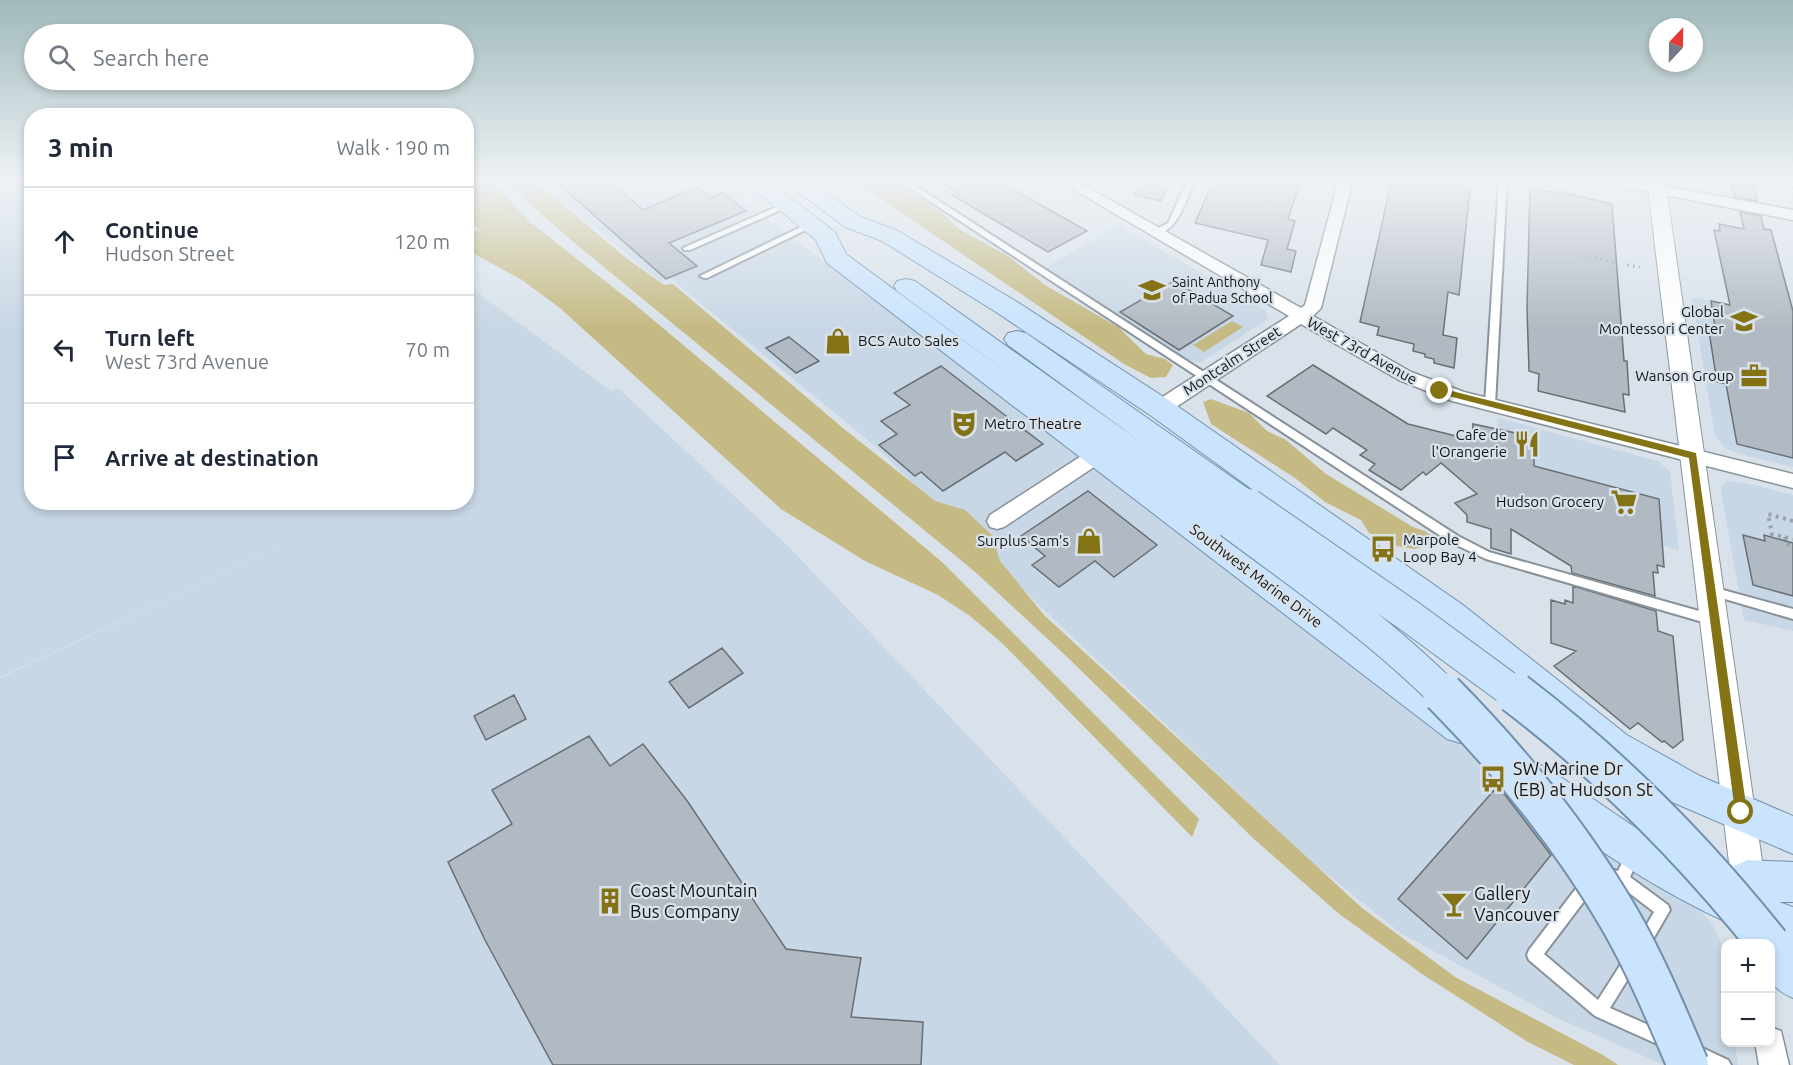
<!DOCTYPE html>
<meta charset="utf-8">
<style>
:root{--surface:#fff;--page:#f2f2f3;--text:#1f2937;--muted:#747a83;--line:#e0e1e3}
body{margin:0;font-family:Ubuntu,sans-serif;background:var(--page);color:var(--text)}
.controls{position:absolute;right:18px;bottom:18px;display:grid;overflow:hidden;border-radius:12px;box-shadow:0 3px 9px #0003}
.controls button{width:54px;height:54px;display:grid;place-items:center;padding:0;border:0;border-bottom:2px solid var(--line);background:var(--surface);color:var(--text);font:30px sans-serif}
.compass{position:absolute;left:1649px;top:18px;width:54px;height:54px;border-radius:50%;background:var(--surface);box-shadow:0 3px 9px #0003;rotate:22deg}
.stop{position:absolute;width:18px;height:18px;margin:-14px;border:4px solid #847314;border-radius:50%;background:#fff}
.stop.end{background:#847314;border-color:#fff;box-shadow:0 2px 6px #0008}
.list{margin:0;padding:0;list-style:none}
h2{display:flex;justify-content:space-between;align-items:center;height:78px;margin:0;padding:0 24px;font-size:26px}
h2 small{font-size:20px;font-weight:400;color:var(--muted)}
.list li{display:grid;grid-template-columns:39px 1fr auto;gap:18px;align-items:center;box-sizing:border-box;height:108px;padding:0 24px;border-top:2px solid var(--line)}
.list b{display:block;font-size:22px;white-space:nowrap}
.list p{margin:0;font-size:20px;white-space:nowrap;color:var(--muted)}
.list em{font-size:20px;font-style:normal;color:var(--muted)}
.icon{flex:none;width:33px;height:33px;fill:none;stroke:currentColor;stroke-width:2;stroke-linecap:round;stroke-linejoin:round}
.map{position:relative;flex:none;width:1793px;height:1065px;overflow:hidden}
.search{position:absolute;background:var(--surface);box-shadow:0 3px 9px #0003;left:24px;top:24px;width:450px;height:66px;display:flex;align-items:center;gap:15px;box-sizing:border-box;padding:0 21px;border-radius:33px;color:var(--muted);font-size:22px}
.panel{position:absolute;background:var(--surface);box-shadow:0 3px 9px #0003;left:24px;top:108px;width:450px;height:402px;border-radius:24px}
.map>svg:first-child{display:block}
.built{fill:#c8d7e5}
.green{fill:#c5ba83}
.building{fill:#b1bac2;stroke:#676f76;stroke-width:1.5}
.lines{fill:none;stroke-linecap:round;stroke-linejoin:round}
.service-casing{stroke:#899199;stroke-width:4}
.minor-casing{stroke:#899199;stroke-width:3}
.tertiary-casing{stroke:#899199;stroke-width:2}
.primary-casing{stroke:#7290ac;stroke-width:2}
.path-far1{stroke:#9ba2a9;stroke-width:3;stroke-dasharray:2 4;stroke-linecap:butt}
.path{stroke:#9ba2a9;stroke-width:4;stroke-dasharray:3 4.5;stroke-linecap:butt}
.service{fill:#fff;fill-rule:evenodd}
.minor{fill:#fff;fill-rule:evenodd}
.tertiary{fill:#fff;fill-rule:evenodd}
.primary{fill:#cae4fd;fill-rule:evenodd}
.primary-bridge-far1-casing{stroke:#7290ac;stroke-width:34;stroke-linecap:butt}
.primary-bridge-casing{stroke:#7290ac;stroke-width:44;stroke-linecap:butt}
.primary-bridge-far1{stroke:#cae4fd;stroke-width:32}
.primary-bridge{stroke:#cae4fd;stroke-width:40}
.route{fill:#847314}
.labels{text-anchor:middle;stroke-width:4.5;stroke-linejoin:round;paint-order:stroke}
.far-poi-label{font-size:14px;fill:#121518;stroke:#d9e2ea;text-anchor:start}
.poi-label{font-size:15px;fill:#121518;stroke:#d9e2ea;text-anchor:end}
.street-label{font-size:15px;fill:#121518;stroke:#d9e2ea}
.near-poi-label{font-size:18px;fill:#121518;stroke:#d9e2ea;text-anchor:start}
</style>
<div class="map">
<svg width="1793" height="1065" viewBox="0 0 1793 1065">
<rect width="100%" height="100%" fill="#d9e2ea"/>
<path class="built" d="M 0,179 L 31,179 L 32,502 L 466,502 L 466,288 L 470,287 L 611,391 L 618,388 L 788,546 L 1280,1065 L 0,1065 L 0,678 L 335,521 L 0,677 Z
M 539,179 L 715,179 L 1459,744 L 1596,845 L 1687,899 L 1701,911 L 1713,926 L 1722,944 L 1726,969 L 1726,1042 L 1735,1043 L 1738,1065 L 1664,1065 L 1559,1019 L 1402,934 L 1309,860 L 986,555 L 875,446 L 670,278 L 661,282 L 545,187 Z
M 1118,225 L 1264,309 L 1269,318 L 1200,363 L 1188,360 L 1041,270 Z
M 1692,297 L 1793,318 L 1793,467 L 1737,453 L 1725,448 L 1715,436 Z
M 1498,418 L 1658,461 L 1670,472 L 1679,550 L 1490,500 Z
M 1728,481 L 1746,483 L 1793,495 L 1793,631 L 1744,620 L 1721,491 L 1721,486 Z"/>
<path class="green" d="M 466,179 L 490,179 L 530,222 L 633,303 L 942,562 L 1199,819 L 1192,837 L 1002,643 L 970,616 L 938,595 L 865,561 L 781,509 L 560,308 L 522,280 L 467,250 L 467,236 L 480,229 L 467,221 Z
M 506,179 L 538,179 L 547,191 L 626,258 L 664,285 L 673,284 L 844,429 L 935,501 L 965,510 L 992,535 L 1000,561 L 1044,615 L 1362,908 L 1455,977 L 1603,1055 L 1618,1065 L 1574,1065 L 1528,1042 L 1422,974 L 1338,913 L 1254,839 L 1064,654 L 974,571 L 577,245 L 541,214 Z
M 852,179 L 889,179 L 894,182 L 942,213 L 959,229 L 1008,256 L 1045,285 L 1118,327 L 1146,354 L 1165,359 L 1173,365 L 1166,377 L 1151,378 L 1124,364 Z
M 1232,321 L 1243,327 L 1204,352 L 1193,345 Z
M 1211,399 L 1249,413 L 1267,431 L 1286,440 L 1326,474 L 1413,527 L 1425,531 L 1433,537 L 1433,544 L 1415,549 L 1390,545 L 1369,533 L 1361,520 L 1325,502 L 1295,478 L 1211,424 L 1203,402 Z"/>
<path class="building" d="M 553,179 L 607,179 L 643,210 L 697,187 L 712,198 L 723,193 L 746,211 L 669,243 L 697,266 L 666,279 Z
M 936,179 L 995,179 L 1087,231 L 1048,252 L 952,195 L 958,192 Z
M 1142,179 L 1171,179 L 1161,201 L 1134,195 Z
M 1214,179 L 1301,179 L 1288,219 L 1295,221 L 1287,249 L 1296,251 L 1291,272 L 1261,265 L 1268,240 L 1195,223 Z
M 1392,179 L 1471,179 L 1459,295 L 1448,292 L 1443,335 L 1457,338 L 1454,368 L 1434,363 L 1434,359 L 1425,357 L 1425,354 L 1413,351 L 1414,344 L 1377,335 L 1379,327 L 1360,322 Z
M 1730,179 L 1752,179 L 1757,201 L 1735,197 Z
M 1530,188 L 1558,193 L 1558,191 L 1612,204 L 1624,361 L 1627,361 L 1629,395 L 1623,394 L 1625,412 L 1538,391 L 1539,374 L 1529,371 L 1527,308 Z
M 1740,212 L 1761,216 L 1764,229 L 1771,230 L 1793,311 L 1793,458 L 1737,444 L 1726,384 L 1717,382 L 1708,325 L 1715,327 L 1711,301 L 1730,305 L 1714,230 L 1720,231 L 1719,224 L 1744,229 Z
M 1174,281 L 1233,316 L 1179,350 L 1120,312 Z
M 789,337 L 819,361 L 796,373 L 766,348 Z
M 1313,365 L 1408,424 L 1472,440 L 1473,424 L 1534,437 L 1534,466 L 1659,499 L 1664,567 L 1657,565 L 1658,573 L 1653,572 L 1655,596 L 1572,573 L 1571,566 L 1511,529 L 1511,554 L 1491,548 L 1491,529 L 1467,522 L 1467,515 L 1455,503 L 1477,494 L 1441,463 L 1426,475 L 1423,472 L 1401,490 L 1369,470 L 1375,464 L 1360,455 L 1367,450 L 1333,428 L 1326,434 L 1267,396 Z
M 941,366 L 1010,419 L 1043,444 L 1016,461 L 1005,452 L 943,491 L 921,472 L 915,476 L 879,445 L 897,434 L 881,421 L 910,405 L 894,393 Z
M 1088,491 L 1157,545 L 1114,577 L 1095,561 L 1059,587 L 1032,565 L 1045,556 L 1021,536 Z
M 1743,535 L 1765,541 L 1764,535 L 1793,543 L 1793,596 L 1753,585 Z
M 1573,586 L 1656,611 L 1658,631 L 1673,636 L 1683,740 L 1673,748 L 1664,741 L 1662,742 L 1638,723 L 1630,729 L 1554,666 L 1576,651 L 1551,643 L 1551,600 L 1565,604 L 1565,600 L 1573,603 Z
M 722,648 L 743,673 L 689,708 L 669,682 Z
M 514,695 L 526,719 L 486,740 L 474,716 Z
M 589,736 L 610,766 L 643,744 L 688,802 L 786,949 L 861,958 L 851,1017 L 923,1022 L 921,1065 L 553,1065 L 485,940 L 448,862 L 512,824 L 492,790 Z
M 1496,788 L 1505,795 L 1551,855 L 1467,959 L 1398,899 Z"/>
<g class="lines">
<g class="service-casing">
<path id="service" d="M 896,179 L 905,179 L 1458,536 L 1489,552 L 1713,615 L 1717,617 L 1719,620 L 1717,623 L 1713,625 L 1486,559 L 1450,542 Z
M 1188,179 L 1196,179 C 1187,197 1177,235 1153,235 L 1153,231 L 1168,223 Z
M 1499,179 L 1507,179 L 1495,405 L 1490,408 L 1485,405 Z
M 1787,179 L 1793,179 L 1793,187 L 1789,185 Z
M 783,204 L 790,206 L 690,250 L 684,250 L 683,248 Z
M 809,223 L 812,223 L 816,225 L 707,278 L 704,278 L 700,276 Z
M 1712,587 L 1793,609 L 1793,619 L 1708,594 L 1706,591 L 1708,588 Z
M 1633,848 L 1638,850 L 1640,855 L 1630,877 L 1668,905 L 1670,910 L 1648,948 L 1643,950 L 1638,948 L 1636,943 L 1654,912 L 1619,885 L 1600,880 L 1598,875 L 1600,870 L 1605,868 L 1618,871 L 1628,850 Z
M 1589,876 L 1594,878 L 1596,883 L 1594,888 L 1544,954 L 1598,1000 L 1626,956 L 1631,954 L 1636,956 L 1638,961 L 1636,966 L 1610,1008 L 1671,1035 L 1674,1040 L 1671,1045 L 1666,1048 L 1595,1016 L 1529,960 L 1527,955 L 1529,950 L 1584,878 Z
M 1694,1044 L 1728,1060 L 1731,1065 L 1706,1065 L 1689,1057 L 1686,1052 L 1689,1047 Z"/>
</g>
<g class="minor-casing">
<path id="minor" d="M 1056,179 L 1073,179 L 1301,308 L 1305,305 L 1339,179 L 1353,179 L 1321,308 L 1313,316 L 1411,372 L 1464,392 L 1793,474 L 1793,488 L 1452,401 L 1399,380 L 1301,324 L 1167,413 L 1160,414 L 1153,413 L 1151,408 L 1153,403 L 1289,316 Z
M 1596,179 L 1626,179 L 1793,210 L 1793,220 L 1603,183 Z
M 1096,449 L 1103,451 L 1106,456 L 1103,461 L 1004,527 L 997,529 L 990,527 L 987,521 L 990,515 L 1089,451 Z
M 1770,1027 L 1781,1031 L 1789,1065 L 1759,1065 L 1755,1042 L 1770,1042 Z"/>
</g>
<g class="tertiary-casing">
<path id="tertiary" d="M 1647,179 L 1665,179 L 1767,896 L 1762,908 L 1750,913 L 1738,908 L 1733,896 Z"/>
</g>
<g class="primary-casing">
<path id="primary" d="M 741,179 L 766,179 L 835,232 L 846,254 L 1026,387 L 897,291 L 894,286 L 897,281 L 906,279 L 915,281 L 1141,442 L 1008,345 L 1004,339 L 1008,333 L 1017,331 L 1026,333 L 1260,497 L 1264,505 L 1260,513 L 1249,516 L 1241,514 L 1246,522 L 1241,530 L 1230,534 L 1223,532 L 1473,715 L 1478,727 L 1473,739 L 1460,743 L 1447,739 L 827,263 L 816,240 Z
M 781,179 L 806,179 L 861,217 L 898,231 L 1014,300 L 1170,401 L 1463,605 L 1627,735 L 1700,776 L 1793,816 L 1793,854 L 1672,802 L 1601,759 L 1439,625 L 1150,415 L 996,312 L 882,241 L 845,227 Z
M 1532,762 L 1546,767 L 1639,830 L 1728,879 L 1734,866 L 1748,860 L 1793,862 L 1793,902 L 1779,902 L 1793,907 L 1793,998 C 1763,985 1770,972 1770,944 L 1750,944 L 1754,934 C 1668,899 1593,847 1518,793 L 1513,780 L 1518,767 Z"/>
</g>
<path class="path-far1" d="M 1583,255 L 1615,262
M 1627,265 L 1640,267"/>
<path class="path" d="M 1793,521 L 1768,514 L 1772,534 L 1793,539
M 1785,537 L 1786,544 L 1793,546"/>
<use href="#service" class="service"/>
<use href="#minor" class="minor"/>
<use href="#tertiary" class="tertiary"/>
<use href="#primary" class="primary"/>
<g class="primary-bridge-far1-casing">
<path id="primary-bridge-far1" d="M 1249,505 L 1408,615 L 1517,695
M 1230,522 C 1303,576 1380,630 1445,695"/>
</g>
<g class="primary-bridge-casing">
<path id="primary-bridge" d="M 1443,693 C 1511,762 1572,837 1620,920 C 1647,967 1667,1016 1688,1065
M 1515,693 C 1611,766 1694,850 1769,944"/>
</g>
<use href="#primary-bridge-far1" class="primary-bridge-far1"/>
<use href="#primary-bridge" class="primary-bridge"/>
</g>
<linearGradient id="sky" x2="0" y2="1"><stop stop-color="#a0babb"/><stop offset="0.55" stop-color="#eef2f6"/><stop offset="1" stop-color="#eef2f6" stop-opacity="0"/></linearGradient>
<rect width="1793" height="328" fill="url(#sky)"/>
<path class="route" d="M 1440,388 L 1696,453 L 1747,812 L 1745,816 L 1741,817 L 1735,812 L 1689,458 L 1437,393 L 1437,389 Z"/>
<defs>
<g id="school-bare" transform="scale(2.07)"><path d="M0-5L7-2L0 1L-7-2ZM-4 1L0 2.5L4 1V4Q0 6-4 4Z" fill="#847314" stroke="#d9e2ea" stroke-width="2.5" paint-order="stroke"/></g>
<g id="shop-bare" transform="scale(2.07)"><path d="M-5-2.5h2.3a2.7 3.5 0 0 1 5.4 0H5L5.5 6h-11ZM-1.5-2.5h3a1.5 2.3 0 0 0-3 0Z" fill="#847314" stroke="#d9e2ea" stroke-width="2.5" paint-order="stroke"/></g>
<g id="office-bare" transform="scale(2.07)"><path d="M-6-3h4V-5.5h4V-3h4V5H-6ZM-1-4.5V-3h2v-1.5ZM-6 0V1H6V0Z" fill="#847314" stroke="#d9e2ea" stroke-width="2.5" paint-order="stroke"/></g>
<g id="theatre-bare" transform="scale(2.07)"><path d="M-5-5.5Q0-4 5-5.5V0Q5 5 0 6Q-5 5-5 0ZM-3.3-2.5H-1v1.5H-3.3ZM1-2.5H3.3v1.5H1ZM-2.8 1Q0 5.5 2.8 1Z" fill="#847314" stroke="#d9e2ea" stroke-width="2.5" paint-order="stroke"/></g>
<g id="restaurant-bare" transform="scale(2.07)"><path d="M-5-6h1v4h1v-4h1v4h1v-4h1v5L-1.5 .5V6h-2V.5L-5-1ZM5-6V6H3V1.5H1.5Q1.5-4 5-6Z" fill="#847314" stroke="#d9e2ea" stroke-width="2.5" paint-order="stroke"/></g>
<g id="supermarket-bare" transform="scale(2.07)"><path d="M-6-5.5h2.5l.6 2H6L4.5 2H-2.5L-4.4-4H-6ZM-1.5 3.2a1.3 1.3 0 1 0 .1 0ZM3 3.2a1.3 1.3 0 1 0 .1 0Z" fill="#847314" stroke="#d9e2ea" stroke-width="2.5" paint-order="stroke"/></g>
<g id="bus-bare" transform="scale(2.07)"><path d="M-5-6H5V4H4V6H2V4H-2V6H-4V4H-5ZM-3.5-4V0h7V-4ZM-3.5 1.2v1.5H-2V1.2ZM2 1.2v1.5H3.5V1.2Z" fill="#847314" stroke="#d9e2ea" stroke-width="2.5" paint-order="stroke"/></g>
<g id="building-bare" transform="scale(2.07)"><path d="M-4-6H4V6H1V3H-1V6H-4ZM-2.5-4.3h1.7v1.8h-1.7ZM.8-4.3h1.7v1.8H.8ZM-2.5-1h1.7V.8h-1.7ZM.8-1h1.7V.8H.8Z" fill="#847314" stroke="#d9e2ea" stroke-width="2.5" paint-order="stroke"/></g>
<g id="bar-bare" transform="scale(2.07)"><path d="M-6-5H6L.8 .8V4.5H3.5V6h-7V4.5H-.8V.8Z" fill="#847314" stroke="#d9e2ea" stroke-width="2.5" paint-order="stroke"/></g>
</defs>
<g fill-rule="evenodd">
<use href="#school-bare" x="1152" y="290"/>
<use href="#school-bare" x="1744" y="321"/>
<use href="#shop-bare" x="838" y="341"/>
<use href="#office-bare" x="1754" y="376"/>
<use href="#theatre-bare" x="964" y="424"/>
<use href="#restaurant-bare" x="1527" y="444"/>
<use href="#supermarket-bare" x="1624" y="502"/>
<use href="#shop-bare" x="1089" y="541"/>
<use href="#bus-bare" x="1383" y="549"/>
<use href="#bus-bare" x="1493" y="779"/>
<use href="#building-bare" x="610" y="901"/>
<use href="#bar-bare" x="1454" y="904"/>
</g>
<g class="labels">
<g class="far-poi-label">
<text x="1172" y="287">Saint Anthony<tspan x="1172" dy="16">of Padua School</tspan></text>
</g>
<g class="poi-label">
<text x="1724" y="317">Global<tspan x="1724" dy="17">Montessori Center</tspan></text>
<text x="858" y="346" text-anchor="start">BCS Auto Sales</text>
<text x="1734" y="381">Wanson Group</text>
<text x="984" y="429" text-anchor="start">Metro Theatre</text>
<text x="1507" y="440">Cafe de<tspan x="1507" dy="17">l'Orangerie</tspan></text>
<text x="1604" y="507">Hudson Grocery</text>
<text x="1403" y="545" text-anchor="start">Marpole<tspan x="1403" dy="17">Loop Bay 4</tspan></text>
<text x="1069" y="546">Surplus Sam's</text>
</g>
<g class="street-label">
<text transform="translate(1362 351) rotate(29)" y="5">West 73rd Avenue</text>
<text transform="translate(1232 361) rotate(-33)" y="5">Montcalm Street</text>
<text transform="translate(1256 576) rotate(37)" y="5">Southwest Marine Drive</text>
</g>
<g class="near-poi-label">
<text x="1513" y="775">SW Marine Dr<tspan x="1513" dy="21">(EB) at Hudson St</tspan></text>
<text x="630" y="897">Coast Mountain<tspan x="630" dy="21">Bus Company</tspan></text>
<text x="1474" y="900">Gallery<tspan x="1474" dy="21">Vancouver</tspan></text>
</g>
</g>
</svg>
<div class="controls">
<button>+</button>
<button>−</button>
</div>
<svg class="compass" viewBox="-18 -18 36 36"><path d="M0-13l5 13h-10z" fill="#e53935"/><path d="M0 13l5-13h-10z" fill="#747a83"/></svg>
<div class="stop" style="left:1741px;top:812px"></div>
<div class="stop end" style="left:1440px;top:391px"></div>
<div class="search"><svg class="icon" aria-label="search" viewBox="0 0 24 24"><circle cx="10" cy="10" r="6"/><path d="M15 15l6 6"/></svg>Search here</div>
<section class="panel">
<h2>3 min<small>Walk · 190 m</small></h2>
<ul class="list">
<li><svg class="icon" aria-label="ahead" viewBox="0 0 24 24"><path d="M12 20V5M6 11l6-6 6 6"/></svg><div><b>Continue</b><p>Hudson Street</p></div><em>120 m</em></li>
<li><svg class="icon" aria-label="left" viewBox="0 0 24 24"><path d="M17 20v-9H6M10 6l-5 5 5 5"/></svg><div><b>Turn left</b><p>West 73rd Avenue</p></div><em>70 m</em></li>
<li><svg class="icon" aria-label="arrive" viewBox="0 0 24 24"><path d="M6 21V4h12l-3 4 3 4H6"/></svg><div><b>Arrive at destination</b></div></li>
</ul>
</section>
</div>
